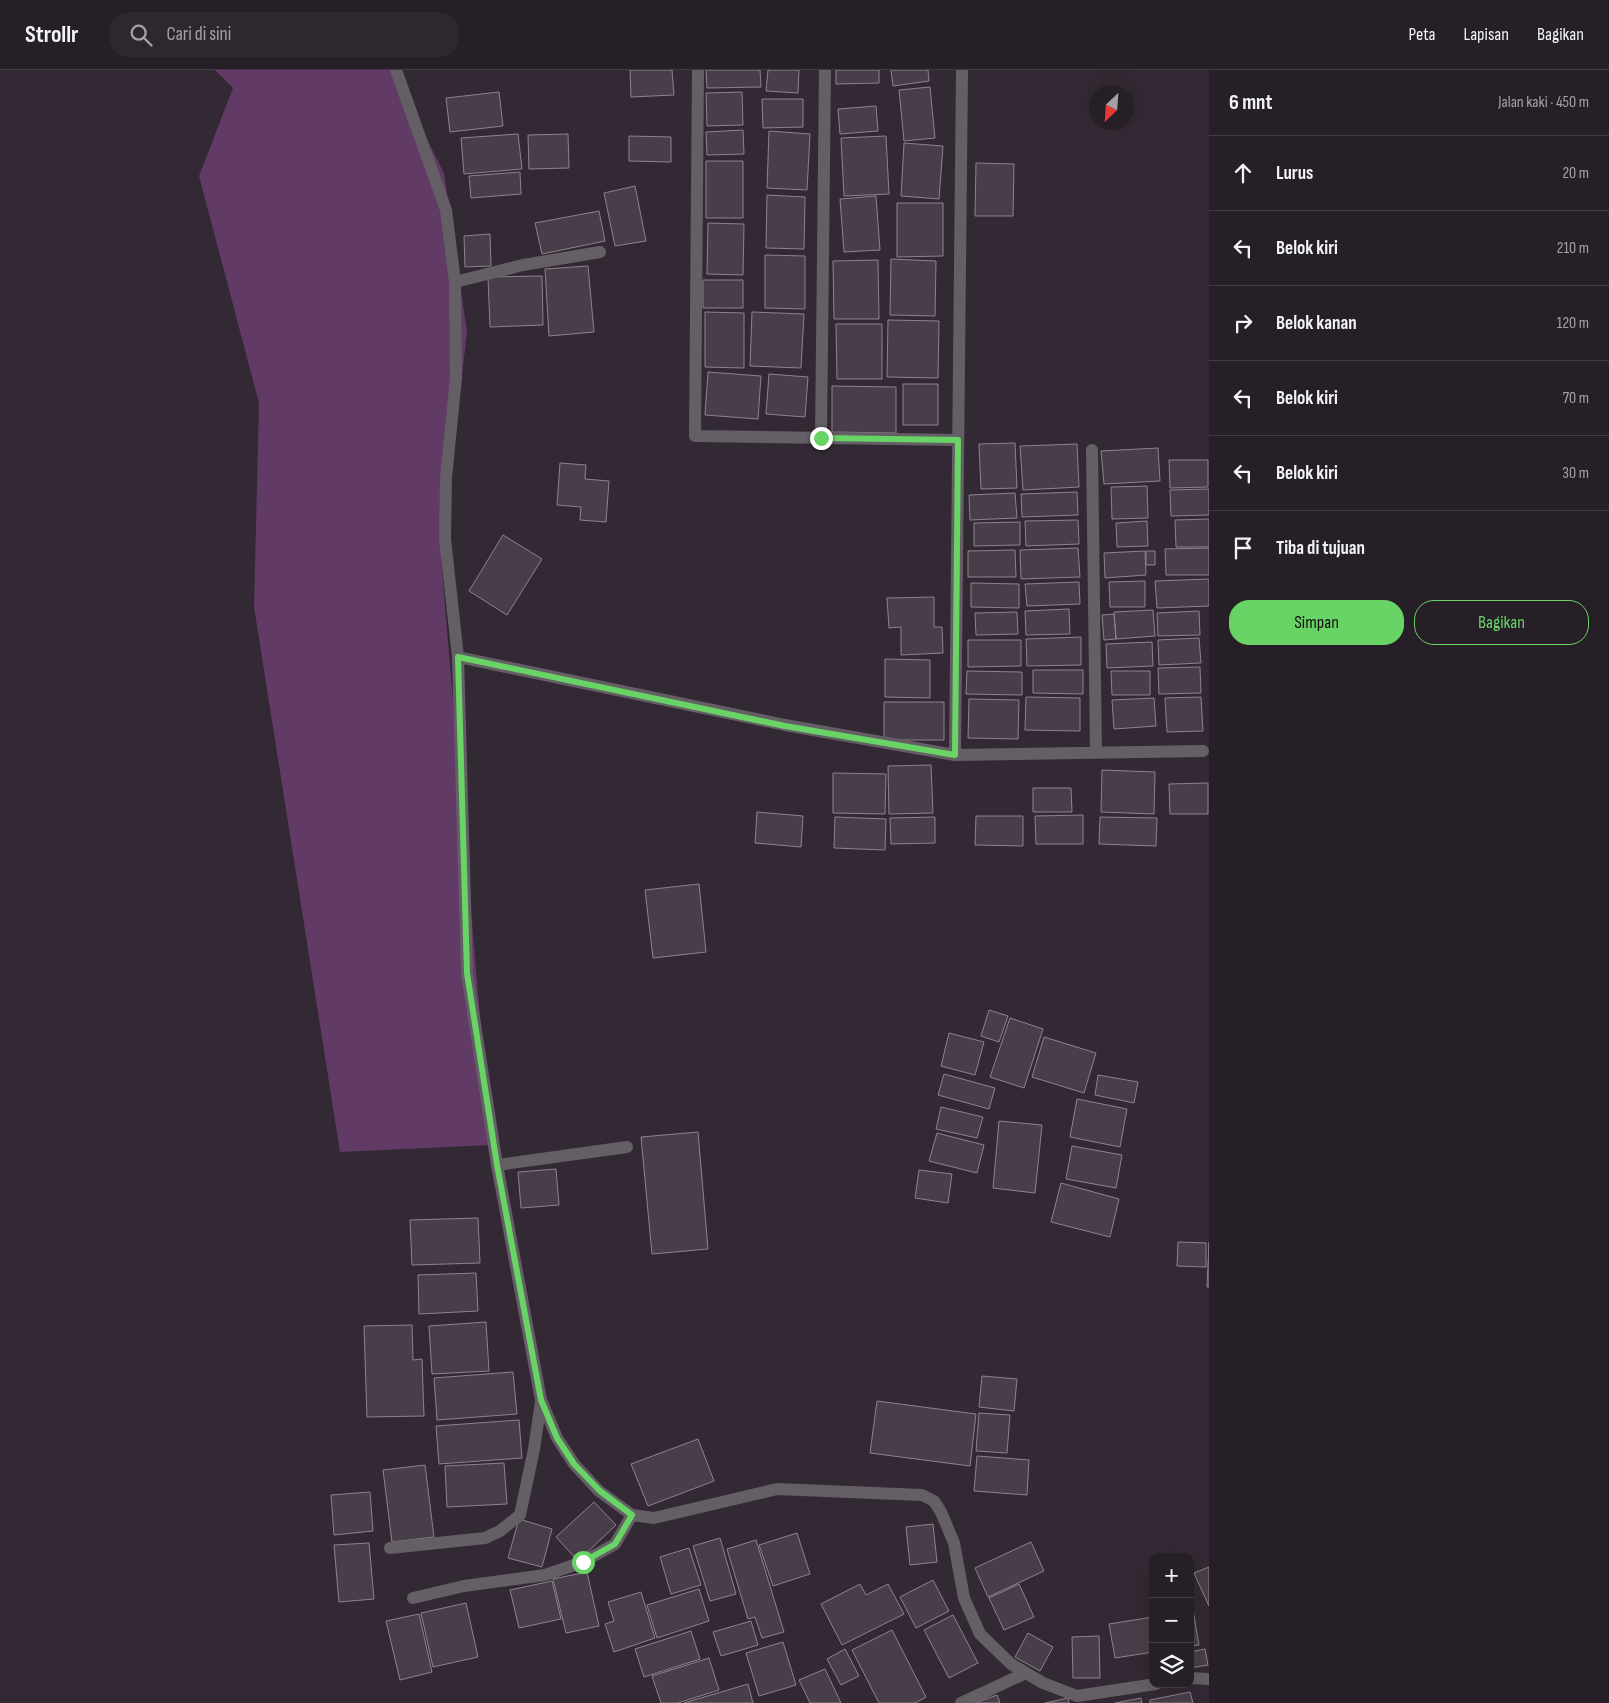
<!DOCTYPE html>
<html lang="id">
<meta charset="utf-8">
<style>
:root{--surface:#261f27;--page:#2e272f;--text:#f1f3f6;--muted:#a4a2a7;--line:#423d44;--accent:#68d465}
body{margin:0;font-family:"Sofia Sans Condensed",sans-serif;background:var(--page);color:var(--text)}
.controls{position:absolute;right:15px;bottom:15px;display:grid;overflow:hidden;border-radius:10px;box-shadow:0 5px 20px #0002}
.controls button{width:45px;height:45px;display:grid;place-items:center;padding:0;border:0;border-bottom:1px solid var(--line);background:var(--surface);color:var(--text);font:25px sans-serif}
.compass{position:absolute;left:1089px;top:15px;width:45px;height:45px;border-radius:50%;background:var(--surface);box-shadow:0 5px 20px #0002;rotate:205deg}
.stop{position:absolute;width:15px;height:15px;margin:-11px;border:4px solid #68d465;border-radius:50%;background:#fff}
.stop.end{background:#68d465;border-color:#fff;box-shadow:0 1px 5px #0008}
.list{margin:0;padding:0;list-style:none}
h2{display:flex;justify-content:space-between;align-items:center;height:65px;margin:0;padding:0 20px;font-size:21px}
h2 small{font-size:16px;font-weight:400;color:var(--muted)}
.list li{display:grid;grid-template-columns:32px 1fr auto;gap:15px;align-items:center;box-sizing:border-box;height:75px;padding:0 20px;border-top:1px solid var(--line)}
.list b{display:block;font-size:19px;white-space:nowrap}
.list em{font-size:16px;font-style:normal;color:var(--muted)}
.actions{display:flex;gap:10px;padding:15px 20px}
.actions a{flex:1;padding:11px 0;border:1px solid var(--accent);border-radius:20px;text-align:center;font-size:18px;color:var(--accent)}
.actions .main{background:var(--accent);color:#111}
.icon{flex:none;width:28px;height:28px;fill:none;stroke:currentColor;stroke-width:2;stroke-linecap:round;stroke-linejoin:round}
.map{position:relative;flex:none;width:1209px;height:1633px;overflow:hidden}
header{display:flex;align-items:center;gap:30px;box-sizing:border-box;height:70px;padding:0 25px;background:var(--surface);border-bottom:1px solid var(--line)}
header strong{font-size:24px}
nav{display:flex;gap:28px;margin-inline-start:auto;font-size:18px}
.search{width:350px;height:45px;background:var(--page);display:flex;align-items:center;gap:12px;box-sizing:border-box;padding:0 18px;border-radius:20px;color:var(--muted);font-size:19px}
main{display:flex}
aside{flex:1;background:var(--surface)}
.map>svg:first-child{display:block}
.green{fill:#613a66}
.building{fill:#483e49;stroke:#8e828f}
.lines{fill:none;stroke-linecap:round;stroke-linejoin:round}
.service{stroke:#645f65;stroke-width:12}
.minor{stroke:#645f65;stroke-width:12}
.route{stroke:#68d465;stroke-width:6}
</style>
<header>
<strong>Strollr</strong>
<div class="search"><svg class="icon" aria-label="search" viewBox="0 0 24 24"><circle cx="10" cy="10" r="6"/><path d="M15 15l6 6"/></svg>Cari di sini</div>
<nav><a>Peta</a><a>Lapisan</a><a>Bagikan</a></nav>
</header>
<main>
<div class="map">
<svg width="1209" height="1633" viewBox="0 0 1209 1633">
<rect width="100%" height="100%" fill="#332934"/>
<path class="green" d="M 215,0 L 392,0 L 444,103 L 467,262 L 441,489 L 491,1075 L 340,1082 L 254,537 L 259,333 L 199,106 L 233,18 Z"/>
<path class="building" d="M 630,0 L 672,0 L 674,25 L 631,27 Z
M 706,0 L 760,0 L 761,17 L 707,18 Z
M 768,0 L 799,0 L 798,23 L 766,21 Z
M 836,0 L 879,0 L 879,13 L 836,14 Z
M 891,0 L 928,0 L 929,11 L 893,16 Z
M 930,17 L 935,68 L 904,71 L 899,20 Z
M 499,22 L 503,56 L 450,62 L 446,28 Z
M 742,22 L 743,55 L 707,56 L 706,23 Z
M 762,29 L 803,29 L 803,57 L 763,58 Z
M 876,36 L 878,61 L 840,64 L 838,39 Z
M 743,60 L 744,84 L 707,85 L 706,62 Z
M 769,61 L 810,64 L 807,120 L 767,118 Z
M 518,64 L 522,99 L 464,104 L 461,68 Z
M 568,64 L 569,98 L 529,99 L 528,65 Z
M 629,66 L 671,67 L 671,92 L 629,91 Z
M 886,66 L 889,124 L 844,126 L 841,68 Z
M 904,73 L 943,76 L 939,129 L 901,126 Z
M 706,91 L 743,91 L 743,148 L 706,148 Z
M 976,93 L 1014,94 L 1013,146 L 975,146 Z
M 520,102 L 521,124 L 471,128 L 469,106 Z
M 635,116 L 646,171 L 615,176 L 604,123 Z
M 767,125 L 805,127 L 804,179 L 766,178 Z
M 876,126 L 880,180 L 844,182 L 840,129 Z
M 897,133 L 943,133 L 943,186 L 897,187 Z
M 599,141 L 605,171 L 542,184 L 535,153 Z
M 708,153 L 744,154 L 743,205 L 707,204 Z
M 490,164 L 491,196 L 465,197 L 464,166 Z
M 765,185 L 805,186 L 805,239 L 765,238 Z
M 891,189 L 936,191 L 935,246 L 890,245 Z
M 878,190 L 879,249 L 834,249 L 833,191 Z
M 588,196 L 594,262 L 549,266 L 545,199 Z
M 542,206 L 543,255 L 490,257 L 488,207 Z
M 703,210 L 743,210 L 743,238 L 703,238 Z
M 705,242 L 744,243 L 744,298 L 705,297 Z
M 752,242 L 804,244 L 801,298 L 750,296 Z
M 888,250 L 939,251 L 938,308 L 887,307 Z
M 836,254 L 882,254 L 882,309 L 837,309 Z
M 708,302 L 761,306 L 758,349 L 705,345 Z
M 769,304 L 808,307 L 805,347 L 766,344 Z
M 903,314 L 938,314 L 938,355 L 903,355 Z
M 832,316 L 896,317 L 896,363 L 832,362 Z
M 1015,373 L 1017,418 L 981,419 L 979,374 Z
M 1077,374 L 1079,417 L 1023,420 L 1020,376 Z
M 1158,378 L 1160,411 L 1104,414 L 1101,381 Z
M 1169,390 L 1208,390 L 1208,417 L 1170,418 Z
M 560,393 L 586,395 L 585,409 L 609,411 L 606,452 L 580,450 L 581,437 L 557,435 Z
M 1147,416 L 1148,448 L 1112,449 L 1111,417 Z
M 1209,419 L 1209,445 L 1171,446 L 1170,420 Z
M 1077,422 L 1078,445 L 1022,447 L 1021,424 Z
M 1015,423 L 1017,448 L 970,450 L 969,425 Z
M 1209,449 L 1209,477 L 1176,477 L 1175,450 Z
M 1078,450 L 1079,474 L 1026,476 L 1025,451 Z
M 1147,451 L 1148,476 L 1117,477 L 1116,453 Z
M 1020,452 L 1020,475 L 974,476 L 974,453 Z
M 503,465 L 542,489 L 507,545 L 469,521 Z
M 1078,478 L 1080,507 L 1021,509 L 1020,480 Z
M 1209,478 L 1209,505 L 1166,505 L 1165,479 Z
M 1015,480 L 1016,507 L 968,507 L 968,481 Z
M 1145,481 L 1146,505 L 1105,508 L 1104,483 Z
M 1146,481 L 1155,481 L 1155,495 L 1146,495 Z
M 1209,509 L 1209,536 L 1157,538 L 1155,511 Z
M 1145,511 L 1145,537 L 1110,537 L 1109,512 Z
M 1079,512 L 1080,534 L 1027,536 L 1025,514 Z
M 971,513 L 1019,514 L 1019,538 L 971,537 Z
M 934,527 L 934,557 L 942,557 L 943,583 L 901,585 L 901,557 L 889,558 L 887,528 Z
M 1069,539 L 1070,564 L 1026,565 L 1025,541 Z
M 1153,540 L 1155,566 L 1116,569 L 1114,542 Z
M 1199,541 L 1200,565 L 1158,566 L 1157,543 Z
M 1017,542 L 1018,564 L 976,565 L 975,543 Z
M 1114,544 L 1116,569 L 1104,570 L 1102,545 Z
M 1081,567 L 1081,595 L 1027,596 L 1026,569 Z
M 1199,568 L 1201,593 L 1159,595 L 1158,570 Z
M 968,570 L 1021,570 L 1021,596 L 968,597 Z
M 1152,572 L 1153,596 L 1107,598 L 1106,574 Z
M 885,589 L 930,590 L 930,628 L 885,627 Z
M 1200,597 L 1201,623 L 1159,624 L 1158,598 Z
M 1033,600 L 1083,600 L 1083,624 L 1033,623 Z
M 967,601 L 1022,602 L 1022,625 L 966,624 Z
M 1111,601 L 1150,601 L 1150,625 L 1112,625 Z
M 1026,627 L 1080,628 L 1080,661 L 1025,660 Z
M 1201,627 L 1203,661 L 1167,662 L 1165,628 Z
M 1154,628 L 1156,656 L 1114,659 L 1112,630 Z
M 969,629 L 1019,630 L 1018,669 L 968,668 Z
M 884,632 L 944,632 L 944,670 L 884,670 Z
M 931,695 L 933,743 L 889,744 L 888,696 Z
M 1102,700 L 1155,702 L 1154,744 L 1101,742 Z
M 833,703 L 886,704 L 885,744 L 833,743 Z
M 1208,713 L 1208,744 L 1170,744 L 1169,714 Z
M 1033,718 L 1071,718 L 1072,742 L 1033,742 Z
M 757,742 L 803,746 L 801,777 L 755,773 Z
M 1083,745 L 1083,774 L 1036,774 L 1035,746 Z
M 976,746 L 1023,746 L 1023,776 L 975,775 Z
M 835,747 L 886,749 L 885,780 L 834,778 Z
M 935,747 L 935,773 L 891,774 L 890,748 Z
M 1100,747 L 1157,748 L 1156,776 L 1099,774 Z
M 699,814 L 706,882 L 653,888 L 645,820 Z
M 989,940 L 1008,946 L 999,972 L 981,966 Z
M 1010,948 L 1043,959 L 1024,1018 L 990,1007 Z
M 949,963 L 984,972 L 975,1005 L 941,996 Z
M 1044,967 L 1096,983 L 1084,1023 L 1032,1007 Z
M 944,1004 L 995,1018 L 989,1039 L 938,1025 Z
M 1098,1005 L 1138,1012 L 1134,1033 L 1095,1025 Z
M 1077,1029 L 1127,1039 L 1120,1077 L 1070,1067 Z
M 941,1037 L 983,1047 L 977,1068 L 936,1059 Z
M 999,1051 L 1042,1055 L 1035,1123 L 993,1118 Z
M 698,1062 L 708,1179 L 652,1184 L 641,1067 Z
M 937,1063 L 984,1075 L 977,1103 L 929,1091 Z
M 1072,1076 L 1122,1085 L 1116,1118 L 1066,1109 Z
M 556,1099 L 559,1135 L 521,1138 L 518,1102 Z
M 919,1100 L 952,1104 L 948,1133 L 915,1128 Z
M 1061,1113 L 1119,1129 L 1110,1167 L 1051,1152 Z
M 478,1148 L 480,1193 L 412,1195 L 410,1150 Z
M 1178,1172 L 1206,1173 L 1206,1197 L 1177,1196 Z
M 1209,1172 L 1209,1217 L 1207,1217 Z
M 476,1203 L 478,1241 L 419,1244 L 418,1205 Z
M 486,1252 L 489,1301 L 432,1304 L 429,1256 Z
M 412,1255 L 413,1290 L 422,1289 L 424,1346 L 367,1347 L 364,1256 Z
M 513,1302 L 517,1344 L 437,1350 L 434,1308 Z
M 982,1306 L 1017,1309 L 1014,1341 L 979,1337 Z
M 877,1331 L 976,1344 L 970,1396 L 870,1383 Z
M 979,1343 L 1010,1345 L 1007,1383 L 976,1381 Z
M 519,1350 L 522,1388 L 439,1394 L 436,1356 Z
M 698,1369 L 714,1411 L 648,1436 L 631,1394 Z
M 977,1386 L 1029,1390 L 1027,1425 L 974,1421 Z
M 504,1393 L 507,1434 L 447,1437 L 445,1396 Z
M 425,1395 L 434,1467 L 392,1472 L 383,1400 Z
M 370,1422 L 373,1461 L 334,1465 L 331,1425 Z
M 594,1432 L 616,1455 L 578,1491 L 556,1467 Z
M 519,1449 L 552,1459 L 542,1497 L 508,1488 Z
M 933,1454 L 937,1492 L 910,1495 L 906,1457 Z
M 797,1463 L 810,1504 L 773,1516 L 759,1475 Z
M 720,1468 L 736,1524 L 710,1531 L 693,1476 Z
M 756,1470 L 784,1562 L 762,1568 L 755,1547 L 748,1549 L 727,1479 Z
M 1031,1472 L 1044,1501 L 988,1527 L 975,1498 Z
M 369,1473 L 374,1529 L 339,1532 L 334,1475 Z
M 689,1478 L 701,1515 L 671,1524 L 660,1487 Z
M 1209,1497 L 1209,1536 L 1194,1503 Z
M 587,1502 L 599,1556 L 566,1563 L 553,1509 Z
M 933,1510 L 949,1541 L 916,1558 L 900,1527 Z
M 552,1511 L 561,1549 L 519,1558 L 510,1520 Z
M 860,1514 L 866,1525 L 888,1514 L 904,1544 L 842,1575 L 821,1534 Z
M 1019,1514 L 1034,1547 L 1004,1560 L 989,1528 Z
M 699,1519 L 709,1551 L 657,1568 L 647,1535 Z
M 641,1522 L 655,1568 L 614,1582 L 605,1554 L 614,1551 L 608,1532 Z
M 466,1533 L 478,1587 L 433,1597 L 421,1543 Z
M 1193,1540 L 1199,1575 L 1190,1576 L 1190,1541 Z
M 419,1544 L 432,1602 L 400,1610 L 386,1551 Z
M 953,1545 L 978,1593 L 949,1608 L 924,1560 Z
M 1153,1547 L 1153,1582 L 1115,1588 L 1109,1554 Z
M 751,1551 L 758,1575 L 721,1586 L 713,1562 Z
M 892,1560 L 926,1627 L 915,1633 L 879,1633 L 852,1580 Z
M 691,1561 L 700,1589 L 644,1607 L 635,1579 Z
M 1028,1563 L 1053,1577 L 1040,1601 L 1015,1587 Z
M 1099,1566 L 1100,1608 L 1073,1608 L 1072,1567 Z
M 783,1572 L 796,1615 L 759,1626 L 746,1583 Z
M 845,1579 L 859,1606 L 841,1615 L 827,1589 Z
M 1205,1579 L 1208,1595 L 1190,1598 L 1190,1582 Z
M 709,1588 L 719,1620 L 678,1633 L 661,1633 L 652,1606 Z
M 825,1599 L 841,1633 L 810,1633 L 799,1610 Z
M 748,1614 L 753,1633 L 684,1633 Z
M 1190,1622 L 1193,1633 L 1150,1633 L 1150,1630 Z
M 997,1625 L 1000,1633 L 975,1633 Z
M 1068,1628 L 1069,1633 L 1045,1633 Z
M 1141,1628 L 1142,1633 L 1115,1633 Z"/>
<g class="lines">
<path class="service" d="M 497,1095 L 627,1077"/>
<path class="minor" d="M 396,0 L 446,140 L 455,212 L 456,308 L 446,408 L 445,469 L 458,587 L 467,903 L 497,1095 L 541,1330 L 557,1368 L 574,1394 L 599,1421 L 632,1445 L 654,1448 L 777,1419 L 922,1425 L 934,1431 L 941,1442 L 954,1473 L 964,1528 L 980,1564 L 1011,1594 L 1043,1613 L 1077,1626 L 1156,1614
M 698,0 L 695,366 L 958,370
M 455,212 L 523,195 L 600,182
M 821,368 L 825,0
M 1092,380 L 1096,683
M 458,587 L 785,655 L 955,685 L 1203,681
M 955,685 L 962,0
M 390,1478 L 485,1468 L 500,1461 L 520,1445 L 534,1379 L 541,1332
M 413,1528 L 464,1516 L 545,1505 L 583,1492 L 615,1474 L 632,1445
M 1190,1608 L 1209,1609
M 961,1633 L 1026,1603"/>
</g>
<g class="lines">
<path class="route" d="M 583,1492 L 615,1474 L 632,1445 L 600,1421 L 574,1394 L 557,1368 L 541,1330 L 497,1095 L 467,903 L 458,587 L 785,656 L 955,685 L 958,370 L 821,368"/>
</g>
</svg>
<div class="controls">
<button>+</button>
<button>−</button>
<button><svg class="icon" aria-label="layers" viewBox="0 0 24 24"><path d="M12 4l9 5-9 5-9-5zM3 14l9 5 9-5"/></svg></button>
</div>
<svg class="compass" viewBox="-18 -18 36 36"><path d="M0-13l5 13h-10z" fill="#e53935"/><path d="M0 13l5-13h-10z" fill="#a4a2a7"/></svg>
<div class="stop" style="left:583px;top:1492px"></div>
<div class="stop end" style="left:821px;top:368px"></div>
</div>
<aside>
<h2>6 mnt<small>Jalan kaki · 450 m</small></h2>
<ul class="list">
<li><svg class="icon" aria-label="ahead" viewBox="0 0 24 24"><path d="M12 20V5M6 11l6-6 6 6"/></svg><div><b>Lurus</b></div><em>20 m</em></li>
<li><svg class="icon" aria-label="left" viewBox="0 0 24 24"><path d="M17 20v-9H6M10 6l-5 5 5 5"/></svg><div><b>Belok kiri</b></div><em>210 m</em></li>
<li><svg class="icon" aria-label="right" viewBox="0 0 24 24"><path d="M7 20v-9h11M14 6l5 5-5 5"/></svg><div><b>Belok kanan</b></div><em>120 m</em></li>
<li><svg class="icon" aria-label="left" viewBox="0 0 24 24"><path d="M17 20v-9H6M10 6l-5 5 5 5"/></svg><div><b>Belok kiri</b></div><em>70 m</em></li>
<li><svg class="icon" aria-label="left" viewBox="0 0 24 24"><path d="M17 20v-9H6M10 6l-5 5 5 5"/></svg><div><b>Belok kiri</b></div><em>30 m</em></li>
<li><svg class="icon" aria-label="arrive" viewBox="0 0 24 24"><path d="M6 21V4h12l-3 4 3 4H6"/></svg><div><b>Tiba di tujuan</b></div></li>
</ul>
<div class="actions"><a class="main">Simpan</a><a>Bagikan</a></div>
</aside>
</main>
